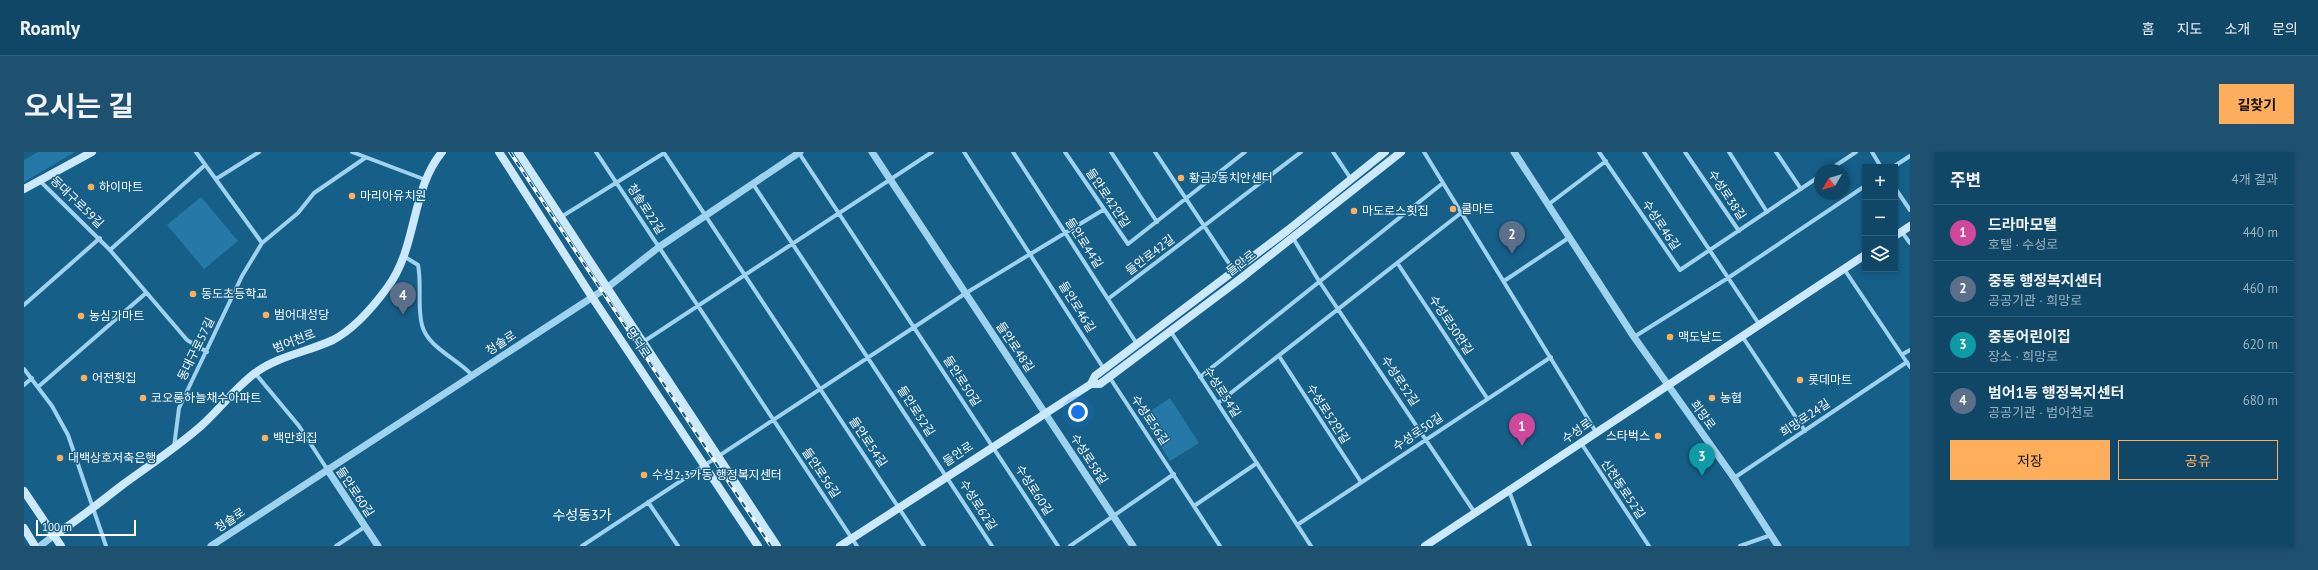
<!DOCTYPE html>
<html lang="ko">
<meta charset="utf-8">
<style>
:root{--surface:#104767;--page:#1e5170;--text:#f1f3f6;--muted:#9cb2c0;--line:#305f7b;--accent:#ffaf5b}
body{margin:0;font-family:"PT Sans","Noto Sans KR",sans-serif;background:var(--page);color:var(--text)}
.controls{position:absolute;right:12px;top:12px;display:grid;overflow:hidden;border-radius:0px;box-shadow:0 2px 6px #0003}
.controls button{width:36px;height:36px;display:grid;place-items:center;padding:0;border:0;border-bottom:1px solid var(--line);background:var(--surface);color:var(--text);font:20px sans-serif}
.compass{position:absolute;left:1790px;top:12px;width:36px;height:36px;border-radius:50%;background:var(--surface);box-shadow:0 2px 6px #0003;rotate:232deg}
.scale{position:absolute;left:12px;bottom:10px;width:100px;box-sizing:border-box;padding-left:4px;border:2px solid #fff;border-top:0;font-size:11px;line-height:14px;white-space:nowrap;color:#fff;-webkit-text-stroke:3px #165f89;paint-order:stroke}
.you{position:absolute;left:1054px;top:260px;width:14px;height:14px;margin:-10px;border:3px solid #fff;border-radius:50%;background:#1a73e8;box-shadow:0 0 0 6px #1a73e833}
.badge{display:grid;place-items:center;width:26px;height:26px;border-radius:50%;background:var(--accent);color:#fff;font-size:13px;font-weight:700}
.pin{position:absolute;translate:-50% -33px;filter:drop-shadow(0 1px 2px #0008)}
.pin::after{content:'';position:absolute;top:21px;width:14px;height:12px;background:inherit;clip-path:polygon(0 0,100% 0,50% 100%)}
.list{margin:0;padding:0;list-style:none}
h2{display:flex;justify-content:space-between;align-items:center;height:52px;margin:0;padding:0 16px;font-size:17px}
h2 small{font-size:13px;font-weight:400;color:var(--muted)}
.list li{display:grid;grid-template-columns:26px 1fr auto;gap:12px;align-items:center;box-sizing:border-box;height:56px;padding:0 16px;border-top:1px solid var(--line)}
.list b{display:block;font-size:15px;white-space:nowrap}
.list p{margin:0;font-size:13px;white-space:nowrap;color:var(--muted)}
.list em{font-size:13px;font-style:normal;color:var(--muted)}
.actions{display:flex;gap:8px;padding:12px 16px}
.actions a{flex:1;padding:9px 0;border:1px solid var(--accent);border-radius:0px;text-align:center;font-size:14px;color:var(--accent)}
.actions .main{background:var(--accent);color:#111}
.icon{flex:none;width:22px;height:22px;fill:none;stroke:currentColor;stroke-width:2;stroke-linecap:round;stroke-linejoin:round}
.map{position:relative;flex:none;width:1886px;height:394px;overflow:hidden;border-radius:0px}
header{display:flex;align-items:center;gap:24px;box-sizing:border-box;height:56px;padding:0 20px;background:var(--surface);border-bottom:1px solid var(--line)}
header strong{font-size:19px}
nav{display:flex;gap:22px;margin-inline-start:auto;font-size:14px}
.intro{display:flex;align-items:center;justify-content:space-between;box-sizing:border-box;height:96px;padding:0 24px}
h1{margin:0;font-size:28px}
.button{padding:10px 18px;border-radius:0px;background:var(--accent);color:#111;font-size:14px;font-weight:700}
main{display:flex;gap:24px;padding:0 24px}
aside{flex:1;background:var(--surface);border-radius:0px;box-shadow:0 2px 6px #0003}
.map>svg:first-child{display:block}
.green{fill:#2679a6}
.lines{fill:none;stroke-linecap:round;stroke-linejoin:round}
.minor{stroke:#9ed2ee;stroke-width:4}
.tertiary{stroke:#9ed2ee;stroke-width:7}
.secondary{stroke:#cbe9fa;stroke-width:8}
.rail-casing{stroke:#fff;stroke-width:3.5}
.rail{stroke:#165f89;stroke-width:2;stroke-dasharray:6;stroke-linecap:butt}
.poi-dot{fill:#ffaf5b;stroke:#165f89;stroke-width:1.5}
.labels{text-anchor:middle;stroke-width:3;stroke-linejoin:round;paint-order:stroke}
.poi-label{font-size:12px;fill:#fff;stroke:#165f89;text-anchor:start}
.street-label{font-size:12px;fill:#fff;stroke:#165f89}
.quarter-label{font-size:14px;fill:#fff;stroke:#165f89}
</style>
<header>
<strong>Roamly</strong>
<nav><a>홈</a><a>지도</a><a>소개</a><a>문의</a></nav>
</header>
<div class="intro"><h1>오시는 길</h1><a class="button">길찾기</a></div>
<main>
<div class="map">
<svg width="1886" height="394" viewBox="0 0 1886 394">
<rect width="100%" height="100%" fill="#165f89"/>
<path class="green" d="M 14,0 L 51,0 L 0,30 L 0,8 Z
M 177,45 L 214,89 L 180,117 L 143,73 Z
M 1146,246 L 1175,291 L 1146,309 L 1118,265 Z"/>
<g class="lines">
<path class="minor" d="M 328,0 L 402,28
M 572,0 L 833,394
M 940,0 L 1080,217
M 989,0 L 1113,192
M 1041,0 L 1104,92 L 1221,0
M 1087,0 L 1133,70
M 1131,0 L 1210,119
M 1309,0 L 1327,27
M 1400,0 L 1572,280
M 1575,0 L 1656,118 L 1796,24
M 1620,0 L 1735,172
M 1661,0 L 1715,79
M 1705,0 L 1743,60
M 1752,0 L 1777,37
M 1848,0 L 1857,15
M 775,1 L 1034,394
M 1869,15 L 1886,4
M 1805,18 L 1832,0
M 192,27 L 235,0
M 16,29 L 86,98 L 163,188 L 183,200
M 729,32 L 968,394
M 1871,36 L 1886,58
M 1525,52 L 1582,9
M 537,65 L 640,1 L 900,394
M 1877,79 L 1886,91
M 1269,86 L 1295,129 L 1451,361
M 238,91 L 274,61 L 290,41 L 341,6
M 86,98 L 181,13
M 381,105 L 394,113 C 398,133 393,154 398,173 C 403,195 434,207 448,223
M 1374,112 L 1463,246
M 1820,117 L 1886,215
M 1480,129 L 1546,85
M 1084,147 L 1277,0
M 0,153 L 76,86
M 1147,180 L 1287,394
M 1718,184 L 1781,279
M 1610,185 L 1704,126 L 1841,34
M 619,190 L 908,0
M 1879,202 L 1886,198
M 1255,204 L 1337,330
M 0,217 L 28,254 L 44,283 L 82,394
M 231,221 L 275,274 L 303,317
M 1176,225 L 1419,31
M 1086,226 L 1196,394
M 0,233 L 8,226
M 14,235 L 122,141
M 1194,251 L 1437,61
M 1557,291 L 1625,394
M 150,295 L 155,256 L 218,124 L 238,91 L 172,0
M 1710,326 L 1883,210
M 1485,339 L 1506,394
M 624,350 L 654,394
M 1170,354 L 1233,311
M 1273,373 L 1527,205
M 312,394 L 342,374
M 558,394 L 942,141 L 1079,58
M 1046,394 L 1150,322
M 1716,394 L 1747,383"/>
<path class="tertiary" d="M 848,0 L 1109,394
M 1490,0 L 1610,185 L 1710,326 L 1754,394
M 303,317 L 354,394
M 16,394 L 29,384
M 187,394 L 584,135 L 635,95 L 776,0"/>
<path class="secondary" d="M 475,0 L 568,145 L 734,394
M 494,0 L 753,394
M 0,37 L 68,0
M 1871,84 L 1886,74
M 1067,232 L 1076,232 L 1216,127 L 1377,0
M 0,339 L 37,394
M 0,376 L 11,394
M 29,384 C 53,369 75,351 97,334 C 124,314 152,296 177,274 C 196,257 211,236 231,221 C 254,204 283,200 309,188 C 330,177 349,155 363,136 C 394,95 386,39 418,0
M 816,394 L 1067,232 L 1071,224 L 1264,78 L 1361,0
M 1401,394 L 1841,103"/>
<g class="rail-casing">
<path id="rail" d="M 486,0 L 747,394"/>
</g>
<use href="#rail" class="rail"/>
</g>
<g class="poi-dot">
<circle cx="1157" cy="26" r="4"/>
<circle cx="67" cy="35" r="4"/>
<circle cx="328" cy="44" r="4"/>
<circle cx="1429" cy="57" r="4"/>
<circle cx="1330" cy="59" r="4"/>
<circle cx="169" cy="142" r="4"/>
<circle cx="242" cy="163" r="4"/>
<circle cx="57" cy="164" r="4"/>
<circle cx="1646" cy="185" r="4"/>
<circle cx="60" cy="226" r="4"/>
<circle cx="1776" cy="228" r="4"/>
<circle cx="119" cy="246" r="4"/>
<circle cx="1688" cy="246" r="4"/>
<circle cx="1634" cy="284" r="4"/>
<circle cx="241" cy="286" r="4"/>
<circle cx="36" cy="306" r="4"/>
<circle cx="620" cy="323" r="4"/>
</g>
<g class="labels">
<g class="poi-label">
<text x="1165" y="30">황금2동치안센터</text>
<text x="75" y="39">하이마트</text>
<text x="336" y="48">마리아유치원</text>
<text x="1437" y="61">쿨마트</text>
<text x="1338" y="63">마도로스횟집</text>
<text x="177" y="146">동도초등학교</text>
<text x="250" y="167">범어대성당</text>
<text x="65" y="168">농심가마트</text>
<text x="1654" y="189">맥도날드</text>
<text x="68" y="230">어전횟집</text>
<text x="1784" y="232">롯데마트</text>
<text x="127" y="250">코오롱하늘채수아파트</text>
<text x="1696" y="250">농협</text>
<text x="1626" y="288" text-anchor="end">스타벅스</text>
<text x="249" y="290">백만회집</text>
<text x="44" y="310">대백상호저축은행</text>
<text x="628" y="327">수성2·3가동 행정복지센터</text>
</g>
<g class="street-label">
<text transform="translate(1703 43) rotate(56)" y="4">수성로38길</text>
<text transform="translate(1084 46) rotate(56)" y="4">들안로42안길</text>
<text transform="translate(53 50) rotate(44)" y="4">동대구로59길</text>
<text transform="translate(622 57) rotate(57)" y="4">청솔로22길</text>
<text transform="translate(1637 73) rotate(56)" y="4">수성로46길</text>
<text transform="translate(1060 91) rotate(57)" y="4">들안로44길</text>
<text transform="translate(1126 103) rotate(-37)" y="4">들안로42길</text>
<text transform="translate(1217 111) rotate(-38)" y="4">들안로</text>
<text transform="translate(1053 155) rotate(58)" y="4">들안로46길</text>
<text transform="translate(1427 173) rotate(56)" y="4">수성로50안길</text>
<text transform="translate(270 189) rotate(-21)" y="4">범어천로</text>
<text transform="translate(477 191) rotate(-33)" y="4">청솔로</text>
<text transform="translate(614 191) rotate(56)" y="4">명덕로</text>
<text transform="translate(991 195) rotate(56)" y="4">들안로48길</text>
<text transform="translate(172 197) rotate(-64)" y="4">동대구로57길</text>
<text transform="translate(938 229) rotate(57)" y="4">들안로50길</text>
<text transform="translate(1376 229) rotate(56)" y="4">수성로52길</text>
<text transform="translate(1198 240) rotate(57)" y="4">수성로54길</text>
<text transform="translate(892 259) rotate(57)" y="4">들안로52길</text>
<text transform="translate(1304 262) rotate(57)" y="4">수성로52안길</text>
<text transform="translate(1679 263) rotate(54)" y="4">희망로</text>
<text transform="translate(1781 266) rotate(-34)" y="4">희망로24길</text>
<text transform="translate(1126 268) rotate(56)" y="4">수성로56길</text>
<text transform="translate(1553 279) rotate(-35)" y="4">수성로</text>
<text transform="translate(1394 280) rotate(-34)" y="4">수성로50길</text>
<text transform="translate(844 290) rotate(56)" y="4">들안로54길</text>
<text transform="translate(934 302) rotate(-33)" y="4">들안로</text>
<text transform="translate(1065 307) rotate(57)" y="4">수성로58길</text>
<text transform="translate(797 321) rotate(56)" y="4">들안로56길</text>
<text transform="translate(1599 337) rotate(56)" y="4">신천동로52길</text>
<text transform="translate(1010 338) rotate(57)" y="4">수성로60길</text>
<text transform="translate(331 340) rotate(56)" y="4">들안로60길</text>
<text transform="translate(954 353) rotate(57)" y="4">수성로62길</text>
<text transform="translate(206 368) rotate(-34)" y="4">청솔로</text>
</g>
<g class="quarter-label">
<text x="558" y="368">수성동3가</text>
</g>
</g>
</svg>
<div class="controls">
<button>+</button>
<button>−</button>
<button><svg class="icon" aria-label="layers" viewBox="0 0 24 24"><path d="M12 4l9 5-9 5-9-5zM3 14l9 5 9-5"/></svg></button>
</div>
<svg class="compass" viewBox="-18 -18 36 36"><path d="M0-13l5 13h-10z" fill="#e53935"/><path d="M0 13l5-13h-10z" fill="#9cb2c0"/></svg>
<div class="scale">100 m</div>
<div class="you"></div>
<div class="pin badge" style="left:1498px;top:294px;background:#d1479c">1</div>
<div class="pin badge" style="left:1488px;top:102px;background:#5c6f8a">2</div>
<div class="pin badge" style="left:1678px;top:324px;background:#0f9aa8">3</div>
<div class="pin badge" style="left:379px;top:163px;background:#5c6f8a">4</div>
</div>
<aside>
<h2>주변<small>4개 결과</small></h2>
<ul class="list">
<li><span class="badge" style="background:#d1479c">1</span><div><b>드라마모텔</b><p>호텔 · 수성로</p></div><em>440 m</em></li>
<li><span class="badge" style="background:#5c6f8a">2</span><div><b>중동 행정복지센터</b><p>공공기관 · 희망로</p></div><em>460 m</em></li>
<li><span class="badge" style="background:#0f9aa8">3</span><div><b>중동어린이집</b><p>장소 · 희망로</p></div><em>620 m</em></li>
<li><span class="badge" style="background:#5c6f8a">4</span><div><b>범어1동 행정복지센터</b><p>공공기관 · 범어천로</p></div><em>680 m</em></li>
</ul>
<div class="actions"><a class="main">저장</a><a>공유</a></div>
</aside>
</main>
